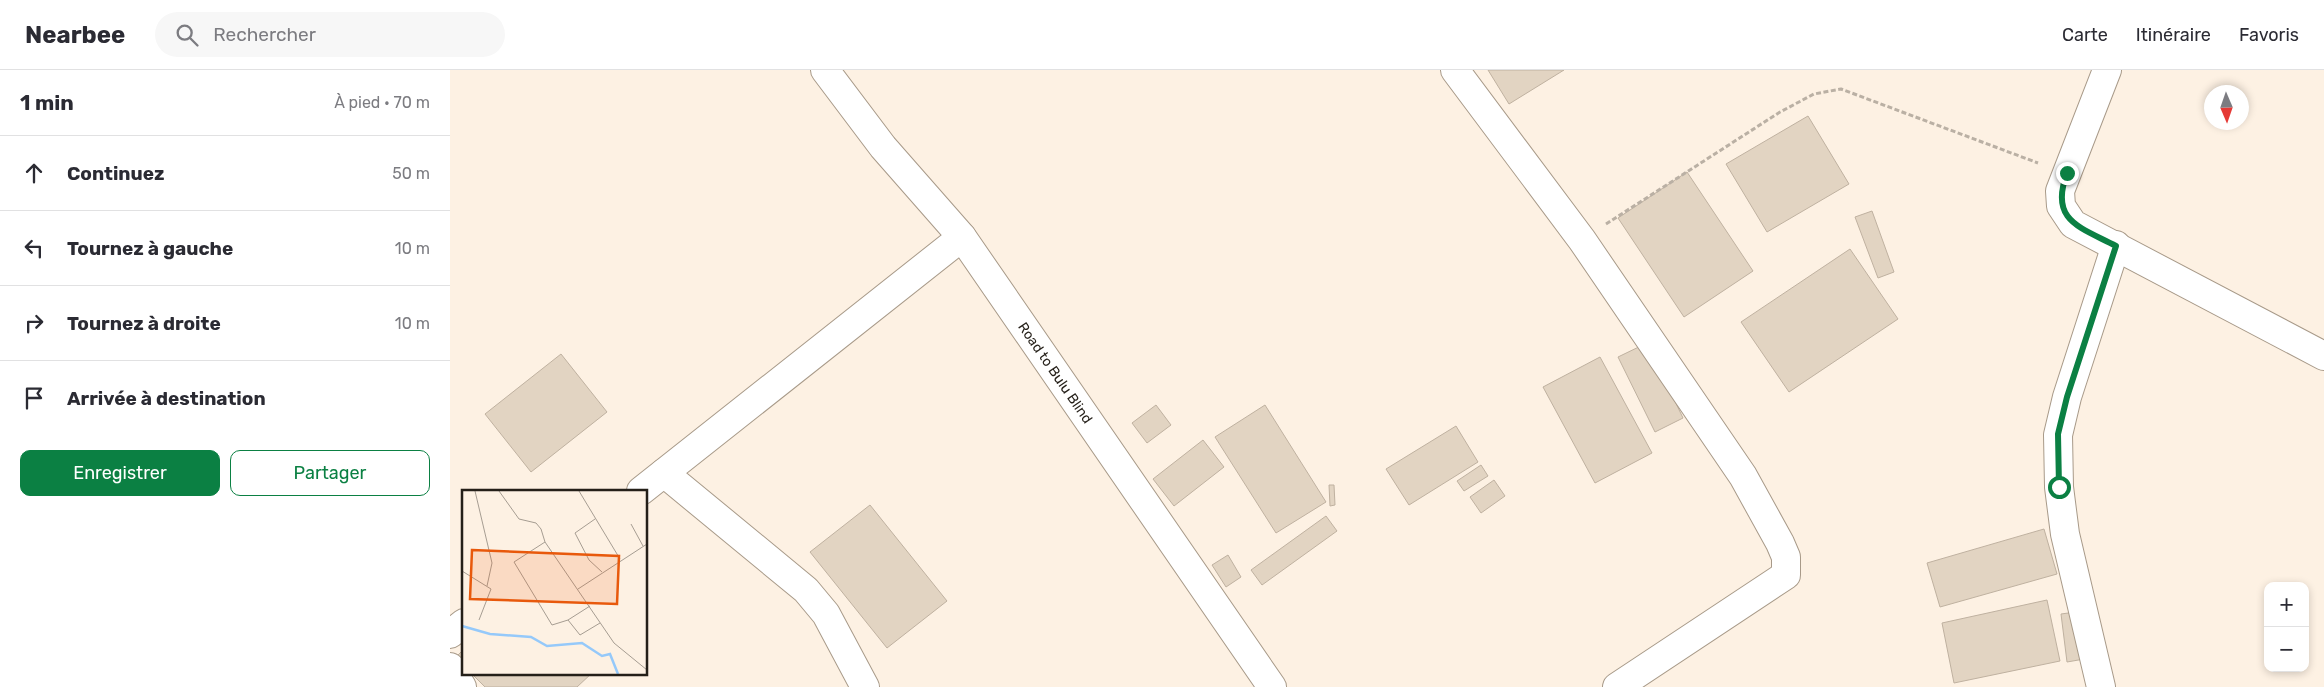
<!DOCTYPE html>
<html lang="fr">
<meta charset="utf-8">
<style>
:root{--surface:#fff;--page:#f7f7f7;--text:#2b2b33;--muted:#7c7c81;--line:#e1e1e2;--accent:#0b8043}
body{margin:0;font-family:Rubik,sans-serif;background:var(--page);color:var(--text)}
.controls{position:absolute;right:15px;bottom:15px;display:grid;overflow:hidden;border-radius:10px;box-shadow:0 2px 8px #0003}
.controls button{width:45px;height:45px;display:grid;place-items:center;padding:0;border:0;border-bottom:1px solid var(--line);background:var(--surface);color:var(--text);font:25px sans-serif}
.compass{position:absolute;left:1754px;top:15px;width:45px;height:45px;border-radius:50%;background:var(--surface);box-shadow:0 2px 8px #0003;rotate:178deg}
.stop{position:absolute;width:15px;height:15px;margin:-11px;border:4px solid #0b8043;border-radius:50%;background:#fff}
.stop.end{background:#0b8043;border-color:#fff;box-shadow:0 1px 5px #0008}
.list{margin:0;padding:0;list-style:none}
h2{display:flex;justify-content:space-between;align-items:center;height:65px;margin:0;padding:0 20px;font-size:21px}
h2 small{font-size:16px;font-weight:400;color:var(--muted)}
.list li{display:grid;grid-template-columns:32px 1fr auto;gap:15px;align-items:center;box-sizing:border-box;height:75px;padding:0 20px;border-top:1px solid var(--line)}
.list b{display:block;font-size:19px;white-space:nowrap}
.list em{font-size:16px;font-style:normal;color:var(--muted)}
.actions{display:flex;gap:10px;padding:15px 20px}
.actions a{flex:1;padding:11px 0;border:1px solid var(--accent);border-radius:10px;text-align:center;font-size:18px;color:var(--accent)}
.actions .main{background:var(--accent);color:#fff}
.icon{flex:none;width:28px;height:28px;fill:none;stroke:currentColor;stroke-width:2;stroke-linecap:round;stroke-linejoin:round}
.map{position:relative;flex:none;width:1874px;height:617px;overflow:hidden}
header{display:flex;align-items:center;gap:30px;box-sizing:border-box;height:70px;padding:0 25px;background:var(--surface);border-bottom:1px solid var(--line)}
header strong{font-size:24px}
nav{display:flex;gap:28px;margin-inline-start:auto;font-size:18px}
.search{width:350px;height:45px;background:var(--page);display:flex;align-items:center;gap:12px;box-sizing:border-box;padding:0 18px;border-radius:28px;color:var(--muted);font-size:19px}
main{display:flex}
aside{flex:1;background:var(--surface)}
.map>svg:first-child{display:block}
.building{fill:#e2d4c2;stroke:#bfb1a0}
.lines{fill:none;stroke-linecap:round;stroke-linejoin:round}
.minor-casing{stroke:#a89a89;stroke-width:30}
.path{stroke:#bab0a4;stroke-width:3;stroke-dasharray:5 2.5;stroke-linecap:butt}
.minor{stroke:#fff;stroke-width:28}
.route{stroke:#0b8043;stroke-width:6}
.labels{text-anchor:middle;stroke-width:4;stroke-linejoin:round;paint-order:stroke}
.street-label{font-size:14px;fill:#241f18;stroke:#fdf1e3}
.inset-river{fill:none;stroke:#95c9fa;stroke-width:2.5}
.inset-road{fill:none;stroke:#a69d92;stroke-width:1}
.view{fill:#e8590c;fill-opacity:0.15;stroke:#e8590c;stroke-width:2.5}
.inset-edge{fill:none;stroke:#241f18;stroke-width:2.5}
</style>
<header>
<strong>Nearbee</strong>
<div class="search"><svg class="icon" aria-label="search" viewBox="0 0 24 24"><circle cx="10" cy="10" r="6"/><path d="M15 15l6 6"/></svg>Rechercher</div>
<nav><a>Carte</a><a>Itinéraire</a><a>Favoris</a></nav>
</header>
<main>
<aside>
<h2>1 min<small>À pied · 70 m</small></h2>
<ul class="list">
<li><svg class="icon" aria-label="ahead" viewBox="0 0 24 24"><path d="M12 20V5M6 11l6-6 6 6"/></svg><div><b>Continuez</b></div><em>50 m</em></li>
<li><svg class="icon" aria-label="left" viewBox="0 0 24 24"><path d="M17 20v-9H6M10 6l-5 5 5 5"/></svg><div><b>Tournez à gauche</b></div><em>10 m</em></li>
<li><svg class="icon" aria-label="right" viewBox="0 0 24 24"><path d="M7 20v-9h11M14 6l5 5-5 5"/></svg><div><b>Tournez à droite</b></div><em>10 m</em></li>
<li><svg class="icon" aria-label="arrive" viewBox="0 0 24 24"><path d="M6 21V4h12l-3 4 3 4H6"/></svg><div><b>Arrivée à destination</b></div></li>
</ul>
<div class="actions"><a class="main">Enregistrer</a><a>Partager</a></div>
</aside>
<div class="map">
<svg width="1874" height="617" viewBox="0 0 1874 617">
<rect width="100%" height="100%" fill="#fdf1e3"/>
<path class="building" d="M 1038,0 L 1114,0 L 1059,34 Z
M 1358,46 L 1399,114 L 1317,162 L 1276,94 Z
M 1237,102 L 1303,201 L 1234,247 L 1168,148 Z
M 1422,141 L 1444,202 L 1428,208 L 1405,147 Z
M 1400,179 L 1448,249 L 1339,322 L 1291,252 Z
M 1197,273 L 1233,348 L 1205,362 L 1168,287 Z
M 111,284 L 157,342 L 81,402 L 35,344 Z
M 1150,287 L 1202,383 L 1145,413 L 1093,317 Z
M 706,335 L 721,355 L 697,373 L 682,353 Z
M 815,335 L 876,432 L 826,463 L 765,367 Z
M 1006,356 L 1028,392 L 959,435 L 936,399 Z
M 753,370 L 774,397 L 724,436 L 703,409 Z
M 1031,395 L 1038,406 L 1014,421 L 1007,411 Z
M 1044,410 L 1055,426 L 1031,443 L 1020,427 Z
M 879,415 L 884,415 L 885,435 L 880,436 Z
M 420,435 L 497,531 L 437,578 L 360,482 Z
M 876,446 L 887,461 L 812,515 L 801,500 Z
M 1594,459 L 1607,504 L 1490,537 L 1477,493 Z
M 778,485 L 791,507 L 776,517 L 762,495 Z
M 1597,530 L 1610,591 L 1504,613 L 1492,553 Z
M 1633,541 L 1640,588 L 1617,592 L 1611,544 Z
M 14,579 L 14,595 L 6,587 Z
M 21,603 L 142,603 L 127,617 L 35,617 Z"/>
<g class="lines">
<g class="minor-casing">
<g id="minor">
<path id="s1" d="M 375,0 L 433,77 L 512,167 L 822,617"/>
<path d="M 1005,0 L 1132,170 L 1293,406 L 1330,473 L 1336,487 L 1336,505 L 1167,617"/>
<path d="M 1657,0 L 1610,121 L 1611,136 L 1623,154 L 1874,286"/>
<path d="M 214,403 L 356,520 L 376,544 L 415,617"/>
<path d="M 191,421 L 512,167"/>
<path d="M 0,564 L 14,553"/>
<path d="M 0,597 L 12,617"/>
<path d="M 1651,617 L 1615,464 L 1609,417 L 1608,365 L 1617,327 L 1666,175"/>
</g>
</g>
<path class="path" d="M 1156,154 L 1330,42 L 1364,24 L 1391,19 L 1588,93"/>
<use href="#minor" class="minor"/>
</g>
<g class="lines">
<path class="route" d="M 1609,417 L 1608,364 L 1617,327 L 1666,176 C 1630,157 1599,151 1617,103"/>
</g>
<g class="labels">
<g class="street-label">
<text dy="5" stroke="none"><textPath href="#s1" startOffset="381">Road to Bulu Blind</textPath></text>
</g>
</g>
<g transform="translate(12 420)">
<rect width="185" height="185" fill="#fdf1e3"/>
<path class="inset-river" d="M 0,136 L 28,144 L 69,147 L 85,156 L 120,153 L 140,166 L 148,164 L 156,184"/>
<path class="inset-road" d="M 13,1 L 30,73 L 25,96M 37,1 L 57,29 L 74,33 L 79,39 L 83,52 L 152,153 L 185,180M 117,1 L 158,69M 133,29 L 113,43 L 127,70 L 140,82M 169,34 L 181,56M 83,52 L 52,72 L 90,135 L 106,130 L 118,145 L 138,133M 0,81 L 29,99 L 17,130M 116,99 L 185,54M 106,130 L 128,116"/>
<path class="view" d="M 10,60 L 157,66 L 155,114 L 8,109 Z"/>
<rect width="185" height="185" class="inset-edge"/>
</g>
</svg>
<div class="controls">
<button>+</button>
<button>−</button>
</div>
<svg class="compass" viewBox="-18 -18 36 36"><path d="M0-13l5 13h-10z" fill="#e53935"/><path d="M0 13l5-13h-10z" fill="#7c7c81"/></svg>
<div class="stop" style="left:1609px;top:417px"></div>
<div class="stop end" style="left:1617px;top:103px"></div>
</div>
</main>
